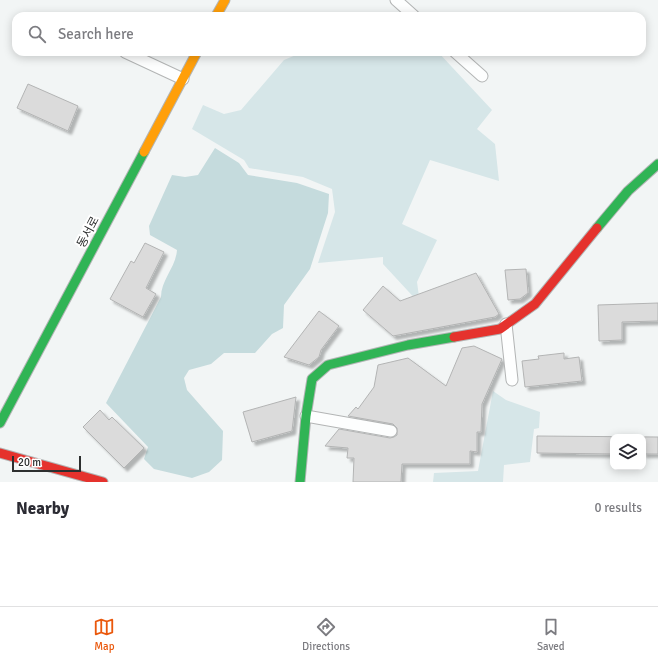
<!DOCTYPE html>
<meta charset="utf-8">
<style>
:root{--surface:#fff;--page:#f7f7f7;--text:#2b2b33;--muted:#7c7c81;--line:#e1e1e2;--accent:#ea580c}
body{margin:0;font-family:Signika,"Noto Sans KR",sans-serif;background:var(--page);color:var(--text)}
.controls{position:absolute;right:12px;bottom:12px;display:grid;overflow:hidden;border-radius:8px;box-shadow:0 2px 10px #0003}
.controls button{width:36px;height:36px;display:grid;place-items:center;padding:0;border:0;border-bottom:1px solid var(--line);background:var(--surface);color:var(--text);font:20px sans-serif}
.scale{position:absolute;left:12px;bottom:10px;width:69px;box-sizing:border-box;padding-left:4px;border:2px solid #2d2f2f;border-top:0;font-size:11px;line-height:14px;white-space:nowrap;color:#2d2f2f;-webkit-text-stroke:3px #fff;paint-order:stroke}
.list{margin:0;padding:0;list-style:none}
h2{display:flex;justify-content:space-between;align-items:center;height:52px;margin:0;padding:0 16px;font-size:17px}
h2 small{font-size:13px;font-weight:400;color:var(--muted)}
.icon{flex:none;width:22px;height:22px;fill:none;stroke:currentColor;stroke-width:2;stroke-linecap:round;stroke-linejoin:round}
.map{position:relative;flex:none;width:658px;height:482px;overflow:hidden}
.search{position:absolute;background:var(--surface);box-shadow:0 2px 10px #0003;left:12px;right:12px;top:12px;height:44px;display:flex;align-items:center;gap:10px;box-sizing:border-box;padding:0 14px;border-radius:12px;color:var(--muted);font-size:15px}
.sheet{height:124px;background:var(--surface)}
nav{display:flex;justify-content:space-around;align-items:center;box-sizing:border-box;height:56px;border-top:1px solid var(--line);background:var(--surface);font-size:11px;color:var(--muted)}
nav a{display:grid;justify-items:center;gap:2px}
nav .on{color:var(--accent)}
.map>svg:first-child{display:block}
.green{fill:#d6e6e8}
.forest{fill:#c5dbdd}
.building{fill:#dbdbdb;stroke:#b3b4b4;filter:url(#shadow)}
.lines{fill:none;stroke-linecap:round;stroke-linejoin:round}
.lane-casing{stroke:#b3b5b5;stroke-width:13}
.fast-casing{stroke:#b3b5b5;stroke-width:11}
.slow-casing{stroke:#b3b5b5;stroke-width:11}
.jam-casing{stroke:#b3b5b5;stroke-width:11}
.lane{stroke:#fdfefe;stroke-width:11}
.fast{stroke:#30b455;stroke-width:9}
.slow{stroke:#ff9f0a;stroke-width:9}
.jam{stroke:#e5322d;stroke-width:9}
.labels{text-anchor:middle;stroke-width:4;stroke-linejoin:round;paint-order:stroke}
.street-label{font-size:12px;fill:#2d2f2f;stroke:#fff}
</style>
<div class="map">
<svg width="658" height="482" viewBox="0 0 658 482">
<defs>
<filter id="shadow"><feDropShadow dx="3.5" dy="3.5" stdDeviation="1" flood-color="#0004"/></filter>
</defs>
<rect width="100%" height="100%" fill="#f2f5f5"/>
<path class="green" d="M 303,52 L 438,52 L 492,110 L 477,129 L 495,144 L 499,181 L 430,160 L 402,224 L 437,240 L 417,282 L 420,304 L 383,264 L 383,257 L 318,263 L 335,212 L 332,189 L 303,177 L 249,168 L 244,160 L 192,129 L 203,105 L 224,114 L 241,110 L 284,60 Z
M 493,391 L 506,400 L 540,412 L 539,428 L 534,429 L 530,462 L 504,465 L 503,482 L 433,482 L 434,473 L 478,471 Z"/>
<path class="forest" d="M 215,148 L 239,163 L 248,175 L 297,183 L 329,194 L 328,213 L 310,269 L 284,305 L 283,328 L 272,334 L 255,353 L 224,353 L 211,364 L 189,370 L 184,378 L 187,390 L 223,431 L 222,460 L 209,472 L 192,478 L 154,469 L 144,459 L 148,447 L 106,403 L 161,297 C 161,280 176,267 177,250 L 150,235 L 149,226 L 172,175 L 185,177 L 198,175 Z"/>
<path class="building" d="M 28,84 L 78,106 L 68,131 L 17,108 Z
M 145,243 L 164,252 L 146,288 L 156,294 L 143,317 L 110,299 L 131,261 L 134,263 Z
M 526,269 L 528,293 L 520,299 L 508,300 L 505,270 Z
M 476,273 L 499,314 L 495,317 L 393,336 L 363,310 L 383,286 L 400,301 Z
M 658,303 L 658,321 L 622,322 L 622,340 L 599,341 L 598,305 Z
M 319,311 L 339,326 L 321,350 L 319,357 L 309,365 L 284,357 Z
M 474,346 L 502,359 L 482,404 L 481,432 L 477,432 L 477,452 L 470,451 L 470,464 L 402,464 L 401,482 L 353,482 L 354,458 L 347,458 L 348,448 L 325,446 L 339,429 L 390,438 L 394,437 L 397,435 L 397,428 L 393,424 L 348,416 L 356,407 L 358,409 L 374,387 L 378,365 L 408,358 L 446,386 L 462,348 Z
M 564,353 L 564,359 L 579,357 L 582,381 L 525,387 L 522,361 L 539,359 L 538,356 Z
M 296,397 L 292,431 L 252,442 L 243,412 Z
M 100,410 L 109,420 L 112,417 L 144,448 L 124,468 L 83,427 Z
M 537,436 L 658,437 L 658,454 L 643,454 L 643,437 L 613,437 L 613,454 L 537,453 Z"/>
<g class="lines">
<g class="lane-casing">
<path id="lane" d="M 396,0 L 414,16
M 125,52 L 183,79
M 455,52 L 482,76
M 506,324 L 512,380
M 306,416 L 391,431"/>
</g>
<g class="fast-casing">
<path id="fast" d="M 597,228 L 628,191 L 658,164
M 0,423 L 144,152
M 300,482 L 306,416 L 312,379 L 328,365 L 408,345 L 454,337"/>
</g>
<g class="slow-casing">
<path id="slow" d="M 216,16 L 225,0
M 144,152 L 197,52"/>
</g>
<g class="jam-casing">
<path id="jam" d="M 454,337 L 500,329 L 535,304 L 597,228
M 0,453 L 103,482"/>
</g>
<use href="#lane" class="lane"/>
<use href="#fast" class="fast"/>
<use href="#slow" class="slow"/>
<use href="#jam" class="jam"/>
</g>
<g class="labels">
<g class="street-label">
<text transform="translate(88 232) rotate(-62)" y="4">동서로</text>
</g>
</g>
</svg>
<div class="controls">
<button><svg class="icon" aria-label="layers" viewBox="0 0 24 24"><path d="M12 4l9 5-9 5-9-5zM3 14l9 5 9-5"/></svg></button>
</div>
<div class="scale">20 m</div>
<div class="search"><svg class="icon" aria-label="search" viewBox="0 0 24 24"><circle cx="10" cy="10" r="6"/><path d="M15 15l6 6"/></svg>Search here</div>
</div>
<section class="sheet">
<h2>Nearby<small>0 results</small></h2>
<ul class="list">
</ul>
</section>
<nav>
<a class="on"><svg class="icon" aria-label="map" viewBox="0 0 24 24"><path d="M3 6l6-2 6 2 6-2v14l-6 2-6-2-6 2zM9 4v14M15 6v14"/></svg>Map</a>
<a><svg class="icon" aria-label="directions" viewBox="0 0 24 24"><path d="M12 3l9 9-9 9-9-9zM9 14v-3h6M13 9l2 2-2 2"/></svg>Directions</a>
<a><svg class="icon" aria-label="saved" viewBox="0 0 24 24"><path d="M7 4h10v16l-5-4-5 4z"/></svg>Saved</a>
</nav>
